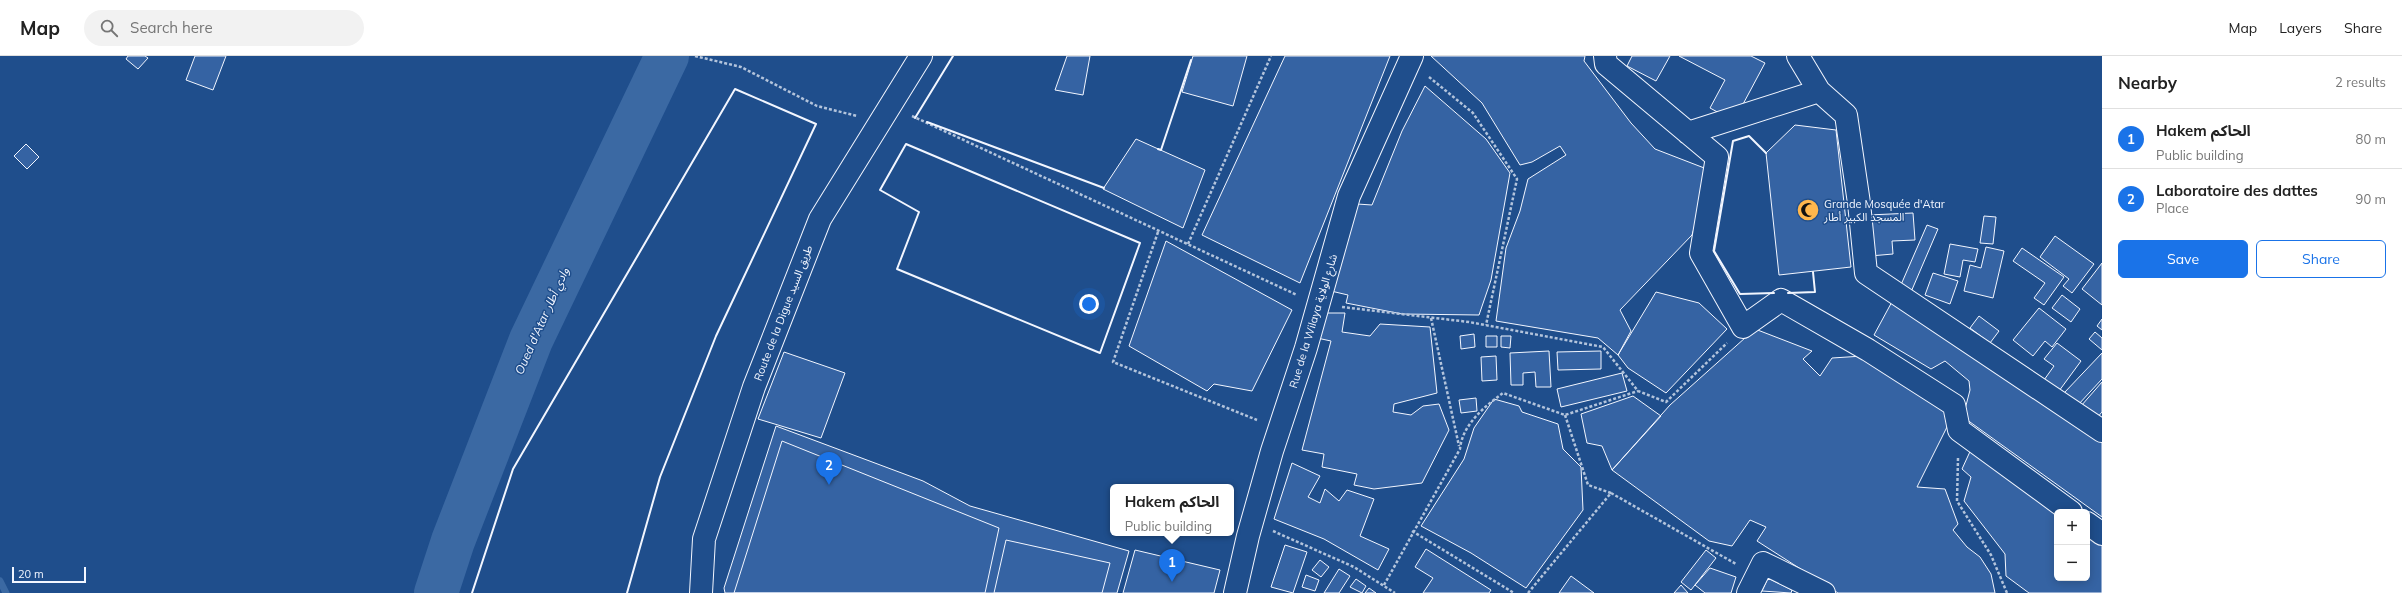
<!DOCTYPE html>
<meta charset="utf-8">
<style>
:root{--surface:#fff;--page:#f2f2f2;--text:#222;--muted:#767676;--line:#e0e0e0;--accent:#1a73e8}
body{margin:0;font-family:Mulish,"Noto Sans Arabic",sans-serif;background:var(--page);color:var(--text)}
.controls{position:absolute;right:12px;bottom:12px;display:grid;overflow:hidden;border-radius:6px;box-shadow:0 2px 10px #0003}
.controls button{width:36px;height:36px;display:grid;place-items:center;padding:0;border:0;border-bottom:1px solid var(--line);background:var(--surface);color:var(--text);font:20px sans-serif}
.scale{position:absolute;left:12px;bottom:10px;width:74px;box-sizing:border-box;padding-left:4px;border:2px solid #f2f6ff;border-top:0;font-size:11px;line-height:14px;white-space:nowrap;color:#f2f6ff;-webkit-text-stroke:3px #1f4e8c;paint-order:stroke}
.you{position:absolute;left:1089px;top:248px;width:14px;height:14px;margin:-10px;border:3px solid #fff;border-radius:50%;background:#1a73e8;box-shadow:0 0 0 6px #1a73e833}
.badge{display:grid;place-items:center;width:26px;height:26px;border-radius:50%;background:var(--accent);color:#fff;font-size:13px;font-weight:700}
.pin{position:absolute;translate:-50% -33px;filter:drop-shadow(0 1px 2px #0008)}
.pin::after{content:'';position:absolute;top:21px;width:14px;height:12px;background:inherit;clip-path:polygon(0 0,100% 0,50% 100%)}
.popup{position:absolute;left:1110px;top:428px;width:124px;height:52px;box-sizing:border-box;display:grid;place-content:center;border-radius:6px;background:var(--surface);filter:drop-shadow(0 1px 3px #0005);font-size:13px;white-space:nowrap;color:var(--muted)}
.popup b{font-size:15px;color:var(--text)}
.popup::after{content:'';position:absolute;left:50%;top:100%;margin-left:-8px;border:8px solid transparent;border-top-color:var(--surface)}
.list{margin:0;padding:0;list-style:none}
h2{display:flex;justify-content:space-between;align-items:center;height:52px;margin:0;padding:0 16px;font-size:17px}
h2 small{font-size:13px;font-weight:400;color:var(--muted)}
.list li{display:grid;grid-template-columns:26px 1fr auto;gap:12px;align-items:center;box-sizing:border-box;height:60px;padding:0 16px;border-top:1px solid var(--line)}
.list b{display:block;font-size:15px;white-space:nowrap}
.list p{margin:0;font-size:13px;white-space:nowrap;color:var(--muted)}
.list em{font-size:13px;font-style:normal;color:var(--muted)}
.actions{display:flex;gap:8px;padding:12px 16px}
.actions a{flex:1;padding:9px 0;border:1px solid var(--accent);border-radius:6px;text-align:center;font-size:14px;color:var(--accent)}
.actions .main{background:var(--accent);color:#fff}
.icon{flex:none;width:22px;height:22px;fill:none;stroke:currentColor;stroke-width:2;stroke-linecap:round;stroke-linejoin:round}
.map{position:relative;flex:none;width:2102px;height:537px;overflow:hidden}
header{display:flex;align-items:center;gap:24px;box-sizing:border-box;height:56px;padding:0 20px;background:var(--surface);border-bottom:1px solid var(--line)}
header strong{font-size:19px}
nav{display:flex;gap:22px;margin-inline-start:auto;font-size:14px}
.search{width:280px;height:36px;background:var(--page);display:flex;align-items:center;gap:10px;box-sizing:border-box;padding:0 14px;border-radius:22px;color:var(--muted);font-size:15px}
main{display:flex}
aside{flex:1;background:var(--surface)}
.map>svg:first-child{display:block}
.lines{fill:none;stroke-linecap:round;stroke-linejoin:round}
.stream{stroke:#3b69a3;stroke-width:7}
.river{stroke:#3b69a3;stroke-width:44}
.building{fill:#3563a3;stroke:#f2f6ff}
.minor-casing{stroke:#f2f6ff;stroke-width:24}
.path{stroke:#b3c4dc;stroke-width:2.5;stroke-dasharray:3 2;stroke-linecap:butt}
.minor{stroke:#1f4e8c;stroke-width:22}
.wall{stroke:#f2f6ff;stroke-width:2}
.labels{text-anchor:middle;stroke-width:3;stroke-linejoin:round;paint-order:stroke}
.poi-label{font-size:11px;fill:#f2f6ff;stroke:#1f4e8c;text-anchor:start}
.street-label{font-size:11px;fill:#f2f6ff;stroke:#1f4e8c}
.water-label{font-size:12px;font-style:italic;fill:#f2f6ff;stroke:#1f4e8c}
</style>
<header>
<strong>Map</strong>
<div class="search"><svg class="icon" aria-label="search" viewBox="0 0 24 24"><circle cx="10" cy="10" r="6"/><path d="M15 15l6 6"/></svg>Search here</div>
<nav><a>Map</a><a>Layers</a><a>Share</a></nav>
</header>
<main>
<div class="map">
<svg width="2102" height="537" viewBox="0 0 2102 537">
<rect width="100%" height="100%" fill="#1f4e8c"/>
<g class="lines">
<path class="stream" d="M 0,525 L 6,537"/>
<path class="river" d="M 436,537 L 453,485 L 531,284 L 667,0"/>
</g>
<path class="building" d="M 128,0 L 145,0 L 148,2 L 138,13 L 126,3 Z
M 195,0 L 226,0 L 213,34 L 186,24 Z
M 1067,0 L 1090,0 L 1083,39 L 1055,34 Z
M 1193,0 L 1247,0 L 1233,50 L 1182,36 Z
M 1285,0 L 1390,0 L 1300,227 L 1202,179 Z
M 1431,0 L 1585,0 L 1584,5 L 1631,67 L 1655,93 L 1712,115 L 1692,179 L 1620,254 L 1631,275 L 1618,299 L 1598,282 L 1496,265 L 1506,192 L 1520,155 L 1528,123 L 1566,99 L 1560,90 L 1532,106 L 1520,109 L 1482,47 Z
M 1632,0 L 1670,0 L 1656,25 L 1627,10 Z
M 1679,0 L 1751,0 L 1765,7 L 1734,65 L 1710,52 L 1725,24 Z
M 1425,30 L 1486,83 L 1510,117 L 1491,224 L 1479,259 L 1402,258 L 1346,247 L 1348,239 L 1331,235 L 1357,148 L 1372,149 L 1402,75 Z
M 1795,69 L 1836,74 L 1851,211 L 1779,219 L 1766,97 Z
M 1136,83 L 1205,114 L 1183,172 L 1103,133 Z
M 26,88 L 39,101 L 27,113 L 14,100 Z
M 1913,157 L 1915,184 L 1892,185 L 1893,198 L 1870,200 L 1868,159 Z
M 1984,160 L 1996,161 L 1993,188 L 1980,187 Z
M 1927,169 L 1938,173 L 1911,236 L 1900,231 Z
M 2055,180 L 2094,208 L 2072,237 L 2063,230 L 2069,223 L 2040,201 Z
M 1166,185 L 1292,254 L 1252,335 L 1214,328 L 1207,335 L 1129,290 Z
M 1950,188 L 1978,193 L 1975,206 L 1963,204 L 1960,221 L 1944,218 Z
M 1986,191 L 2004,195 L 1993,242 L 1964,235 L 1970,209 L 1981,212 Z
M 2022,192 L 2064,221 L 2044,249 L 2034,242 L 2045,227 L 2013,205 Z
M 2102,207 L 2102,249 L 2082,233 Z
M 1933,217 L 1958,225 L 1950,248 L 1925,239 Z
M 1656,236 L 1699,247 L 1727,273 L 1666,337 L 1628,312 L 1618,299 Z
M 2062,239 L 2080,253 L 2071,266 L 2052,252 Z
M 1894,242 L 2102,385 L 2102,461 L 1963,361 L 1970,334 L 1969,325 L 1945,305 L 1931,313 L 1874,279 Z
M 2039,252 L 2066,273 L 2052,291 L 2045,285 L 2033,300 L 2013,284 Z
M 1324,257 L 1345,257 L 1342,276 L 1370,280 L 1380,268 L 1430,271 L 1437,337 L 1394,348 L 1393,356 L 1411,359 L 1423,350 L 1439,348 L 1449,374 L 1422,427 L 1374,433 L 1354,429 L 1357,418 L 1322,411 L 1324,398 L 1302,394 L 1331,285 L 1317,282 Z
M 1979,260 L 1999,275 L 1990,287 L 1970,272 Z
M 2102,263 L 2102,274 L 2097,270 Z
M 1755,273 L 1812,295 L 1803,303 L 1820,320 L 1832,302 L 1863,300 L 1952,361 L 1917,431 L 1945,433 L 1958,468 L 1953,474 L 1967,491 L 1980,501 L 1991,518 L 1995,537 L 1838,537 L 1757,485 L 1766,471 L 1750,464 L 1732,490 L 1709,485 L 1612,414 L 1670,349 Z
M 2095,276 L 2102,282 L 2102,294 L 2089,283 Z
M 1474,278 L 1475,291 L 1461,293 L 1460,280 Z
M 1486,280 L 1497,280 L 1497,291 L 1486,291 Z
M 1501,280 L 1511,280 L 1510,292 L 1501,291 Z
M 2057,287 L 2081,305 L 2059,335 L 2044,324 L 2054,310 L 2044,303 Z
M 1549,295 L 1551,331 L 1536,331 L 1535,316 L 1523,317 L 1523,329 L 1511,329 L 1510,297 Z
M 1601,295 L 1601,313 L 1558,314 L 1557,296 Z
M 784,296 L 845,317 L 821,382 L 758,363 Z
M 2102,297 L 2102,323 L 2078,349 L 2064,337 Z
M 1496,300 L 1497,324 L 1482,325 L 1481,301 Z
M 1622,317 L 1627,335 L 1561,351 L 1557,333 Z
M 2102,326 L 2102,356 L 2096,363 L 2081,350 Z
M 1633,340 L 1661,360 L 1612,414 L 1602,390 L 1587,387 L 1581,358 Z
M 1476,342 L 1477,355 L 1461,357 L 1459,344 Z
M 1494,343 L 1519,350 L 1522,356 L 1558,368 L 1563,393 L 1581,411 L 1583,454 L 1526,532 L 1471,497 L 1421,470 L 1464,403 L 1474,372 Z
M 776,370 L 923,425 L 970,450 L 1129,495 L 1117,537 L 725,537 L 724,532 Z
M 782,385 L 999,472 L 985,537 L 734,537 Z
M 1973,389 L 2057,456 L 2057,522 L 2087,522 L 2087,469 L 2102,479 L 2102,537 L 2029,537 L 2006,520 L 2005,498 L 1964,445 L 1971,421 L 1962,413 Z
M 1292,407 L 1320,420 L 1308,441 L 1320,447 L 1325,433 L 1339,445 L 1347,434 L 1374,443 L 1360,480 L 1389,493 L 1378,514 L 1324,483 L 1274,463 Z
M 1006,484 L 1110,507 L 1102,537 L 994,537 Z
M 1285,489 L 1307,496 L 1293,537 L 1271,531 Z
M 1426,493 L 1491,534 L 1489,537 L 1423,537 L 1433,522 L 1415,511 Z
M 1135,494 L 1220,514 L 1214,537 L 1123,537 Z
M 1706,494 L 1716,502 L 1691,534 L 1681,526 Z
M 1320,504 L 1329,511 L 1321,521 L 1312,514 Z
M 1710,512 L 1736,521 L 1731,537 L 1705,537 L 1695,529 Z
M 1339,513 L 1350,520 L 1339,537 L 1324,537 Z
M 1306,519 L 1319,524 L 1315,535 L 1302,531 Z
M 1571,520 L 1594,537 L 1559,537 Z
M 1768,522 L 1792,534 L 1791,537 L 1762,535 Z
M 1356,523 L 1366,530 L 1362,537 L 1350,531 Z
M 1681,529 L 1688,537 L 1674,537 Z
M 1369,532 L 1376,537 L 1365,537 Z"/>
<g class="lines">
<g class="minor-casing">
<path id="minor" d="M 1605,0 L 1606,8 L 1717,101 L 1701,197 L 1743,271 L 1781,244 L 1868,294 L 1954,349 L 1959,374 L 2071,456
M 1798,0 L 1819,35
M 1688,77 L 1819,35 L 1846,59 L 1859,147 L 1866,217 L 2102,375
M 2087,467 L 2102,478
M 701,537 L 704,483 L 754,331 L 820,163 L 921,0
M 1235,537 L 1248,480 L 1272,395 L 1306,292 L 1349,140 L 1412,0
M 1748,537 L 1763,507 L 1824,537"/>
</g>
<path class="path" d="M 695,0 L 741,11 L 817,50 L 857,60
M 1429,21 L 1473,57 L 1517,123 L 1486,269
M 912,60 L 1297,239
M 1158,176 L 1113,306 L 1257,364
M 1188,188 L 1271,0
M 1342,251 L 1469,266 L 1603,291 L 1638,335 L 1666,346 L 1727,287
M 1431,262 L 1459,390
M 1565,359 L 1588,429 L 1611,437
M 1958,402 L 1957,445 L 1991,499 L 2007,537
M 1273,475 L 1354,511 L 1395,537
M 1412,475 L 1514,537
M 1384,529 L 1460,393 C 1462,369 1485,350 1503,337 L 1565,359 L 1638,335
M 1528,537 L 1611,437 L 1736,508"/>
<use href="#minor" class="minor"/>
<path class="wall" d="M 915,62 L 953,0
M 927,66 L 1104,132
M 906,88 L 1140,187 L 1100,297 L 897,213 L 919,156 L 880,134 Z
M 1158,93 L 1161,94 L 1191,4
M 1766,97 L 1749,80 L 1733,85 L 1714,195 L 1740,238 L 1774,237
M 1788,237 L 1815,236 L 1813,216
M 472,537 L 513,413 L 735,33 L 816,68 L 716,280 L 660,421 L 627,537"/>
</g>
<defs>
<g id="mosque-disc" transform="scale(1.15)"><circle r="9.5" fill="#ffb74d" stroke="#1f4e8c"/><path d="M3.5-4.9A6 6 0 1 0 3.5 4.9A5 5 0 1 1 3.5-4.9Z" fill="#111"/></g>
</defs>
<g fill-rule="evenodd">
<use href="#mosque-disc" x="1808" y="154"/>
</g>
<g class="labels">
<g class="poi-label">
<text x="1824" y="152">Grande Mosquée d'Atar<tspan x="1824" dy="13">المسجد الكبير أطار</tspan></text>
</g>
<g class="street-label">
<text transform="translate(783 257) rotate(-69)" y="4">Route de la Digue طريق السيد</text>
<text transform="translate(1313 265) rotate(-73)" y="4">Rue de la Wilaya شارع الولاية</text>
</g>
<g class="water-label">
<text transform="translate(542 265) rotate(-66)" y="4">Oued d'Atar وادي أطار</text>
</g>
</g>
</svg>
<div class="controls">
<button>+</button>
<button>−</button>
</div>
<div class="scale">20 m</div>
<div class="you"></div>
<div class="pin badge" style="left:1172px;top:526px">1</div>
<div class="popup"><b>Hakem الحاكم</b>Public building</div>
<div class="pin badge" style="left:829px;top:429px">2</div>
</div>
<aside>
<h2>Nearby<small>2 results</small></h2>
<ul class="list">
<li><span class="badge">1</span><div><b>Hakem الحاكم</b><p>Public building</p></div><em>80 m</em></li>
<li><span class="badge">2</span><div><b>Laboratoire des dattes</b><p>Place</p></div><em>90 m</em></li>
</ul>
<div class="actions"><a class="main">Save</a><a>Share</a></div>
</aside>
</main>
